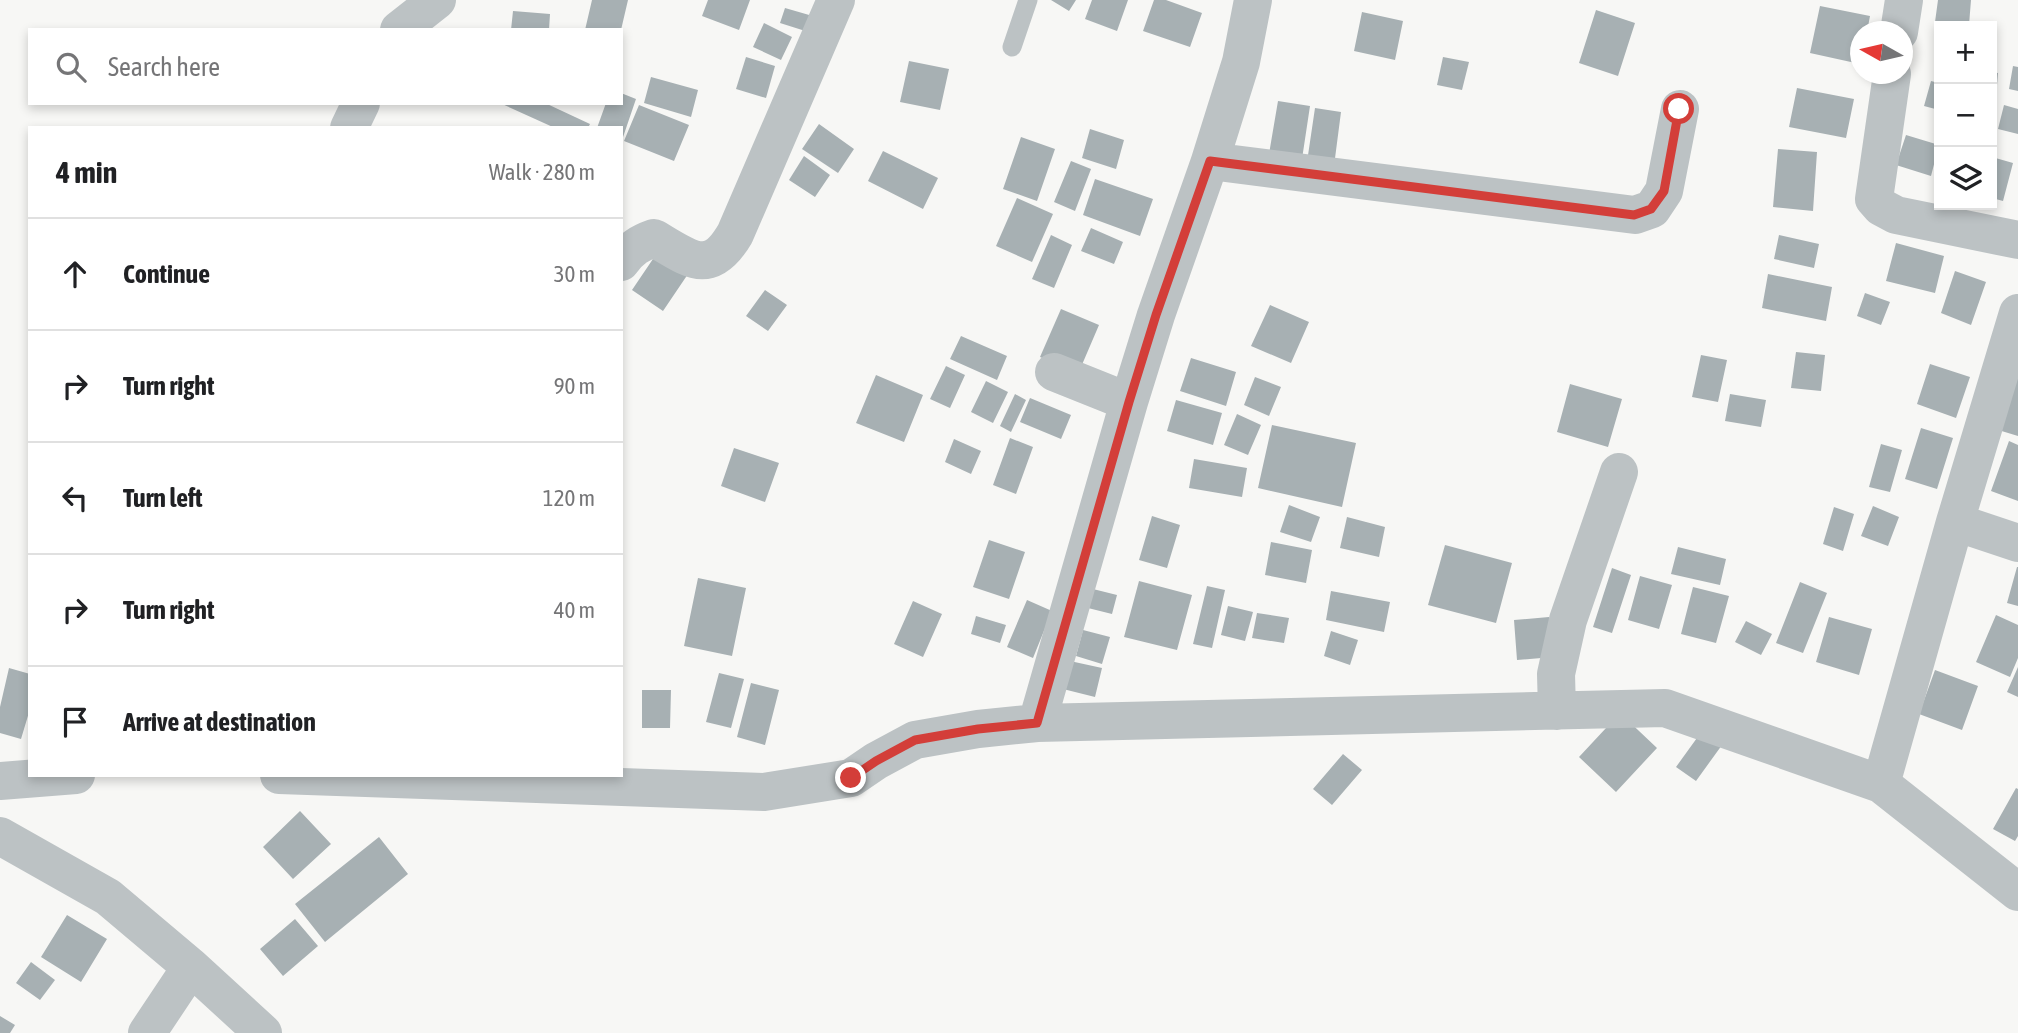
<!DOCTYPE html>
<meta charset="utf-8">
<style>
:root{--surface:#fff;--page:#f2f2f2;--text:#202124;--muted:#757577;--line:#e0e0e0}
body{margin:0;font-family:"Asap Condensed",sans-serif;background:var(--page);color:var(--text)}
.controls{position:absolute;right:21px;top:21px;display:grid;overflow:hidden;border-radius:0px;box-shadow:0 4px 10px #0003}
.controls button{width:63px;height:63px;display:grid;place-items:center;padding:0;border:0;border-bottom:2px solid var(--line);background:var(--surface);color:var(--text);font:35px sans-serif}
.compass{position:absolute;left:1850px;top:21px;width:63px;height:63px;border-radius:50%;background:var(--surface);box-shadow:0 4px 10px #0003;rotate:278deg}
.stop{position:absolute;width:21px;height:21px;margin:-16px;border:5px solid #d33e39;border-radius:50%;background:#fff}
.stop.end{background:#d33e39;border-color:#fff;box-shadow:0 2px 7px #0008}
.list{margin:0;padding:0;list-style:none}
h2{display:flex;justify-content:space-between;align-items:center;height:91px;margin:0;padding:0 28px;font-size:30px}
h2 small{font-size:23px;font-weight:400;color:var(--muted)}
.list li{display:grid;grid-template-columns:46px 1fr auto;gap:21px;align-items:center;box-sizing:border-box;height:112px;padding:0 28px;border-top:2px solid var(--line)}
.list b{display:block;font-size:26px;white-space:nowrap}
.list em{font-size:23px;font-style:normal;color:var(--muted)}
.icon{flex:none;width:38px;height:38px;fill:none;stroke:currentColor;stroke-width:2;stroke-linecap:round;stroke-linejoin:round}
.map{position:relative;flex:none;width:2018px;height:1033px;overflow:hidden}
.search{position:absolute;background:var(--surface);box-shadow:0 4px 10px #0003;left:28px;top:28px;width:595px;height:77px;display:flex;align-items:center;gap:18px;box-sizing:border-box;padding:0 24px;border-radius:0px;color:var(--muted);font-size:26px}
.panel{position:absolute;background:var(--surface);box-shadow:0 4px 10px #0003;left:28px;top:126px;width:595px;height:651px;border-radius:0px}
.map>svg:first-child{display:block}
.building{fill:#a7b0b3}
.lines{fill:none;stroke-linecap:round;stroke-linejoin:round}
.service{stroke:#bcc2c4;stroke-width:19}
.minor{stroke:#bcc2c4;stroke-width:38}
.route{stroke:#d33e39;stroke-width:9}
</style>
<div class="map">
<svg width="2018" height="1033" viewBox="0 0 2018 1033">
<rect width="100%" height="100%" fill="#f7f7f5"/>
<path class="building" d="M 592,0 L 628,0 L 621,30 L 585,30 Z
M 708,0 L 750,0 L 739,30 L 702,16 Z
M 1051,0 L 1076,0 L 1069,11 Z
M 1092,0 L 1128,0 L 1117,31 L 1085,19 Z
M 1154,0 L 1166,0 L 1202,13 L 1190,47 L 1143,31 Z
M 1938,0 L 1971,0 L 1969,25 L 1935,22 Z
M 1820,6 L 1870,16 L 1867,32 L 1860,32 L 1860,64 L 1810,53 Z
M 785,8 L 823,19 L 818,35 L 780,23 Z
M 1596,10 L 1635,23 L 1618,76 L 1579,63 Z
M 513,11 L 550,14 L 549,30 L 511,30 Z
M 1362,12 L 1403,21 L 1395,60 L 1354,51 Z
M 764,23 L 792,37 L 781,60 L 753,47 Z
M 746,57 L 775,66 L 766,98 L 736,89 Z
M 1443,57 L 1469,62 L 1462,90 L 1437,85 Z
M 909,61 L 949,69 L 940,110 L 900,102 Z
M 2013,66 L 2018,67 L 2018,91 L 2009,89 Z
M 1992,72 L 1998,73 L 1994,122 L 1992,121 Z
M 651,77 L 698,90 L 691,117 L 644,103 Z
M 1931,81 L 1939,83 L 1939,110 L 1924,106 Z
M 1797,88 L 1854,99 L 1846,138 L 1789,127 Z
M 621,93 L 636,99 L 622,140 L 621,128 L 597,128 L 606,103 L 621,103 Z
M 1278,101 L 1310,106 L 1302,159 L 1269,154 Z
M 500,103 L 545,103 L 590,124 L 588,128 L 555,128 Z
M 639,105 L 689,125 L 674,161 L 624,141 Z
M 2004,105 L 2018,109 L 2018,134 L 1998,129 Z
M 1315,108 L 1341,112 L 1334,166 L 1307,162 Z
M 819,124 L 854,149 L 838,173 L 802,149 Z
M 1090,129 L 1124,140 L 1116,169 L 1082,158 Z
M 1906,135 L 1939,145 L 1931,176 L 1896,165 Z
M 1021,137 L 1055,149 L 1037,201 L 1003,189 Z
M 1778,149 L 1817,152 L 1813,211 L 1773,207 Z
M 883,151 L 938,178 L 923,209 L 868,181 Z
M 804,156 L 830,175 L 815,197 L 789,180 Z
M 1992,157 L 2013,163 L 2003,201 L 1992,198 Z
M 1071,161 L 1091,169 L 1075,211 L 1054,202 Z
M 1095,179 L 1153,199 L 1140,236 L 1083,215 Z
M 1017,198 L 1053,214 L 1032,262 L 996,246 Z
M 1091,228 L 1123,242 L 1114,264 L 1081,251 Z
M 1051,235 L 1072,245 L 1054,288 L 1032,279 Z
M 1779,235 L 1819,244 L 1814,268 L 1774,259 Z
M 1896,243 L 1944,256 L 1935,293 L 1886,281 Z
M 657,253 L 688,274 L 663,311 L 632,290 Z
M 1955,271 L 1986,282 L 1971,325 L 1941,313 Z
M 1768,274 L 1832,287 L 1826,321 L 1762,308 Z
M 765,290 L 787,305 L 768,331 L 746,316 Z
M 1865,293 L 1890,302 L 1881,325 L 1857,316 Z
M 1270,305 L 1309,322 L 1291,363 L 1251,346 Z
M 1061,309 L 1099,325 L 1078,374 L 1040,357 Z
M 961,336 L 1007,356 L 997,380 L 950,359 Z
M 1796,352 L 1825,355 L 1821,391 L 1791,388 Z
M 1701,355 L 1727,360 L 1718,402 L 1692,397 Z
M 1191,358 L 1236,372 L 1226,406 L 1180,391 Z
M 1930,364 L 1970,377 L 1956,418 L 1917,404 Z
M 946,366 L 965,375 L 950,408 L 930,399 Z
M 2018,368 L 2018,436 L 1995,429 Z
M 876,375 L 923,395 L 904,442 L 856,423 Z
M 1255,377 L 1281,387 L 1269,416 L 1244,405 Z
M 986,381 L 1008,392 L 993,423 L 971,412 Z
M 1570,384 L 1622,399 L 1608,447 L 1557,432 Z
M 1015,394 L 1026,400 L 1011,432 L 1000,426 Z
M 1730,394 L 1766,400 L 1761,427 L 1725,421 Z
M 1030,398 L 1071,415 L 1061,439 L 1020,422 Z
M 1176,400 L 1222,413 L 1213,445 L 1167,431 Z
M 1237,414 L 1261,425 L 1248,455 L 1224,445 Z
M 1272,425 L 1356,443 L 1342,507 L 1258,488 Z
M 1921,428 L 1953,438 L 1937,489 L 1905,479 Z
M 1010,438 L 1033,447 L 1016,494 L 993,485 Z
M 954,439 L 981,451 L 971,474 L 945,462 Z
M 2009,441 L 2018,445 L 2018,501 L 1991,491 Z
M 1881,444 L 1902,450 L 1890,492 L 1869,487 Z
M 734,448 L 779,463 L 765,502 L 721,486 Z
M 1194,459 L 1247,468 L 1242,497 L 1189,488 Z
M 1289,505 L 1320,517 L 1311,542 L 1280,532 Z
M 1873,506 L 1899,517 L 1888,546 L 1861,536 Z
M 1834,507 L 1854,514 L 1843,551 L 1823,544 Z
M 1152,516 L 1180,525 L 1167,568 L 1139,560 Z
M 1347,517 L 1385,527 L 1379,557 L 1340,548 Z
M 989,540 L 1025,552 L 1009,599 L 973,587 Z
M 1271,542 L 1312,550 L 1306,583 L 1265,575 Z
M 1445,545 L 1512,563 L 1496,623 L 1428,605 Z
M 1678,547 L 1726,559 L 1720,585 L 1671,574 Z
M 2017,567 L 2018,567 L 2018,606 L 2007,603 Z
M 1612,568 L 1631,575 L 1612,633 L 1593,627 Z
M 1640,576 L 1672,585 L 1659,629 L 1628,620 Z
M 698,578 L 746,588 L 732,656 L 684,646 Z
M 1139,581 L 1192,595 L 1177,650 L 1124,637 Z
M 1800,582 L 1827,593 L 1803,653 L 1776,643 Z
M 1207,586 L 1225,590 L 1212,648 L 1193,644 Z
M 1693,587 L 1729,596 L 1716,643 L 1681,634 Z
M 1089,588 L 1117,595 L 1112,614 L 1084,607 Z
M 1331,591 L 1390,602 L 1384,632 L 1326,620 Z
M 1027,600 L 1052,611 L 1033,658 L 1007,647 Z
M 913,601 L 942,614 L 923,657 L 894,644 Z
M 1228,606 L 1253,612 L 1245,641 L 1221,635 Z
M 1257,613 L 1289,618 L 1284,643 L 1252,638 Z
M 1996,615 L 2018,625 L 2018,658 L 2010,677 L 1976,662 Z
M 976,616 L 1006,625 L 1000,643 L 971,634 Z
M 1549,617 L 1553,657 L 1517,660 L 1514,620 Z
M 1829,617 L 1872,629 L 1859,675 L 1816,662 Z
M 1746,621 L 1772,634 L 1761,655 L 1735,642 Z
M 1083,630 L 1110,637 L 1102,664 L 1076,656 Z
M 1331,631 L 1358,640 L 1350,665 L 1324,656 Z
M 1070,661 L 1102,668 L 1095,697 L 1063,689 Z
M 2018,667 L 2018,697 L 2007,692 Z
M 9,668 L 30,674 L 30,709 L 21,739 L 0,733 L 0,707 Z
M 1935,670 L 1978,686 L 1962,730 L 1919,714 Z
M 719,673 L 744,679 L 731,728 L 706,722 Z
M 751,683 L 779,690 L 765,745 L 737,737 Z
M 642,690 L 671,690 L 670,728 L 642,728 Z
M 1620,713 L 1657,748 L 1616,792 L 1579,757 Z
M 1702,731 L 1722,745 L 1696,781 L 1676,767 Z
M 1343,754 L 1362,770 L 1332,805 L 1313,789 Z
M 2016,788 L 2018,789 L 2018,836 L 2015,841 L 1993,829 Z
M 300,811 L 331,844 L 293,879 L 263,847 Z
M 379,837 L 408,874 L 325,942 L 295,904 Z
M 67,915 L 107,939 L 81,982 L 41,957 Z
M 295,919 L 318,946 L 283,976 L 260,949 Z
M 31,962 L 55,980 L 40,1000 L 16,983 Z
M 0,1016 L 15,1025 L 10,1033 L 0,1033 Z"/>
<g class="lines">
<path class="service" d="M 1012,47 L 1028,0"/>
<path class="minor" d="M 399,30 L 437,0
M 1899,32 L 1904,0
M 1892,74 L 1874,199 L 1881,207 L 1896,215 L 2018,240
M 349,128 L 361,103
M 1210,161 L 1635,215 L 1652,209 L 1664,191 L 1680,109
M 621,262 C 630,249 640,243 654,238 C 689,258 709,278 735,234 L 836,0
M 1054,372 L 1129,402
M 1955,522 L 2018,543
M 1557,711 L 1556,674 L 1568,620 L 1619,472
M 1037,723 L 1129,402 L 1156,315 L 1210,161 L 1241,62 L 1253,0
M 279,775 L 764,792 L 851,778 L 876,761 L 915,740 L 978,729 L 1037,723 L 1665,708 L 1881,784 L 2018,892
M 0,781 L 76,775
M 1881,784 L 1955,522 L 2018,313
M 0,836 L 108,897 L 191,967 L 263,1033
M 147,1033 L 191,967"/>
</g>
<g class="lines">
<path class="route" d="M 851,778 L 876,761 L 915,740 L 978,729 L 1037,723 L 1129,402 L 1156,315 L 1210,161 L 1634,215 L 1651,209 L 1664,191 L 1679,109"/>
</g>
</svg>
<div class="controls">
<button>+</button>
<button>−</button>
<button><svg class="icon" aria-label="layers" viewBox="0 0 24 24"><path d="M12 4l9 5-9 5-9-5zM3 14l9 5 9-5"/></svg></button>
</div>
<svg class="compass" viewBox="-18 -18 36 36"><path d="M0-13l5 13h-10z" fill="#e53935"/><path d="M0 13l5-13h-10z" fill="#757577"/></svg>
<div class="stop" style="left:1679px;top:109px"></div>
<div class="stop end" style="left:851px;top:778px"></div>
<div class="search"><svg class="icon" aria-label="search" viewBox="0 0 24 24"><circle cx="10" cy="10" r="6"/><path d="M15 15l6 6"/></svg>Search here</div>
<section class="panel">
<h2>4 min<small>Walk · 280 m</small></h2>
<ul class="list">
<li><svg class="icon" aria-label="ahead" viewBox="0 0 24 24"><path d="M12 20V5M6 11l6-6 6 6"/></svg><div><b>Continue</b></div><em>30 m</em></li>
<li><svg class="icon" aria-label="right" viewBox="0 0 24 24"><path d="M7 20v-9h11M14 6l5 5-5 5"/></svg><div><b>Turn right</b></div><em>90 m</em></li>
<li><svg class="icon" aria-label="left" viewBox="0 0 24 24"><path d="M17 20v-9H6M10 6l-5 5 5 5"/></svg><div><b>Turn left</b></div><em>120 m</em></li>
<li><svg class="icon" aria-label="right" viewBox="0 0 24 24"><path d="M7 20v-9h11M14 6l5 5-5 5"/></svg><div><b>Turn right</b></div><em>40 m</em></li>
<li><svg class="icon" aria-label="arrive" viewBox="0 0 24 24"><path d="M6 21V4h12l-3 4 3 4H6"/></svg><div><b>Arrive at destination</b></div></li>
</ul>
</section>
</div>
